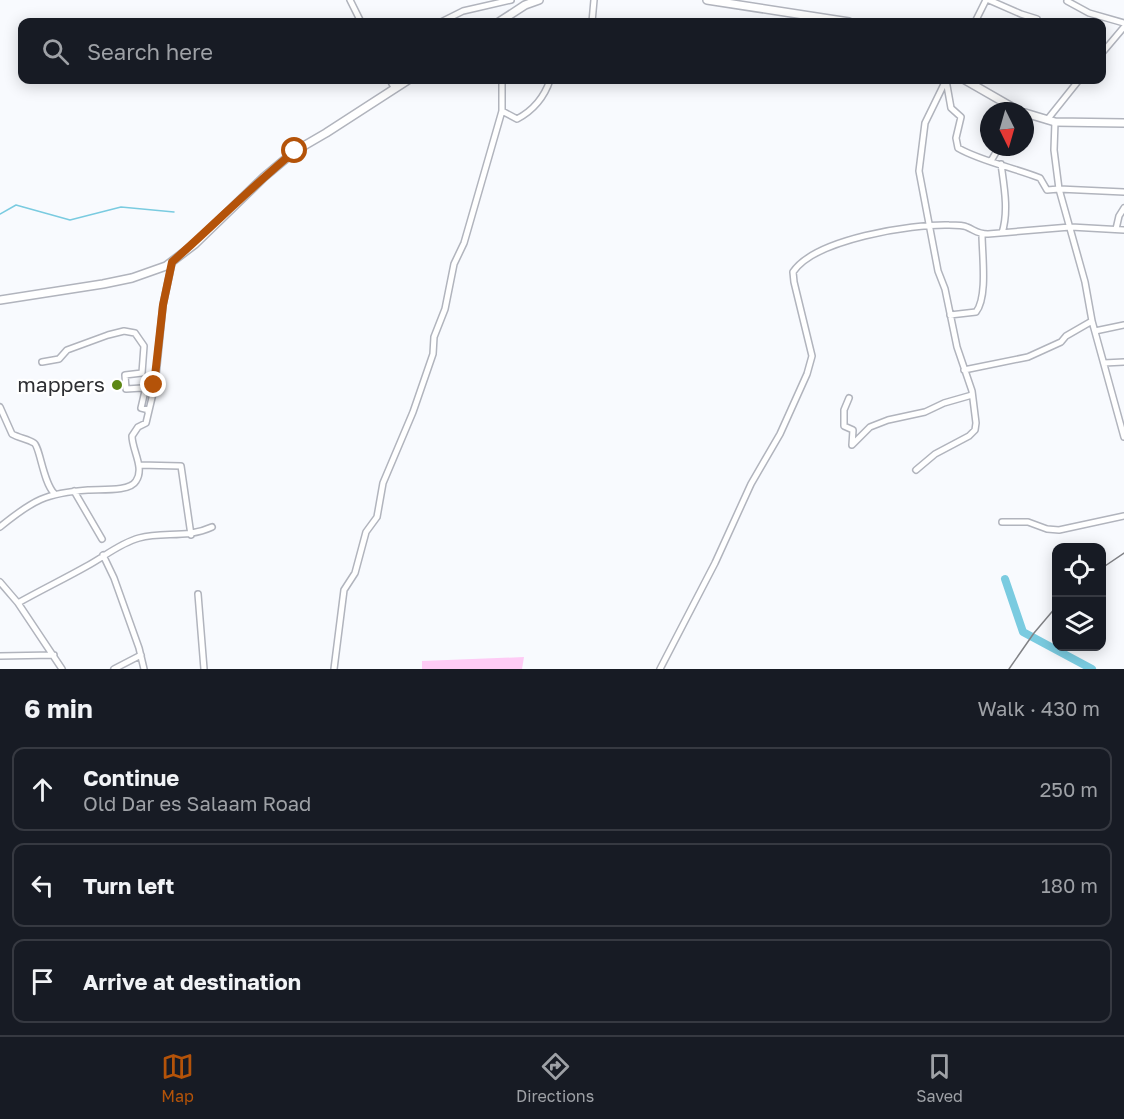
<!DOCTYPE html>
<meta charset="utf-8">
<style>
:root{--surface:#171b24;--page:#20242c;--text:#f1f3f6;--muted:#9ea1a6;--line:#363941;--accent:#b45309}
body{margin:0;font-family:"Golos Text",sans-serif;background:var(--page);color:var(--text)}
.controls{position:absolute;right:18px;bottom:18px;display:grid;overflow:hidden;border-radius:12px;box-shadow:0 3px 15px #0003}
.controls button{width:54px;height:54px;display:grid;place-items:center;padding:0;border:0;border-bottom:2px solid var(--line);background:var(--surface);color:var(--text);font:30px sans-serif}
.compass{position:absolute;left:980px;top:102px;width:54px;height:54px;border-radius:50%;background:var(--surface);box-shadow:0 3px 15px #0003;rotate:175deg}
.stop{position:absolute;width:18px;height:18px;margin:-14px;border:4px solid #b45309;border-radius:50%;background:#fff}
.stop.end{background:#b45309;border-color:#fff;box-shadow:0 2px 6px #0008}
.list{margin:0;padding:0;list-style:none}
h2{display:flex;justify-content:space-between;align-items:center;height:78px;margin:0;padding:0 24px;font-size:26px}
h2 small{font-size:20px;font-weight:400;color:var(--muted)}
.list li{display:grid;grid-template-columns:39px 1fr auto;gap:18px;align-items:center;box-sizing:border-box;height:84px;margin:0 12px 12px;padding:0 12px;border:2px solid var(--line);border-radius:12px}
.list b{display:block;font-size:22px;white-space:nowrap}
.list p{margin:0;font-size:20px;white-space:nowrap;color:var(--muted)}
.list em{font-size:20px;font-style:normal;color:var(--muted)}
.icon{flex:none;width:33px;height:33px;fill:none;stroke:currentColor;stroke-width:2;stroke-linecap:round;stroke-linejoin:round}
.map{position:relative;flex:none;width:1124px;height:669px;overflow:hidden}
.search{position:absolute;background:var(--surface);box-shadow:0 3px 15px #0003;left:18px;right:18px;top:18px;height:66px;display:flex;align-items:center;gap:15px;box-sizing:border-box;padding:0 21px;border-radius:12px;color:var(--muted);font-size:22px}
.sheet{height:366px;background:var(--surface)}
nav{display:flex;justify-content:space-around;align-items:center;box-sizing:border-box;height:84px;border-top:2px solid var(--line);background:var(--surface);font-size:16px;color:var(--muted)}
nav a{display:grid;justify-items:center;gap:3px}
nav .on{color:var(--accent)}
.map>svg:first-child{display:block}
.green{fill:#fecbf5}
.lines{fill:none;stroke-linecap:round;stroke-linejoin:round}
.stream{stroke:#7acbe0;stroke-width:1.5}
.river{stroke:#7acbe0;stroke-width:8}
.minor-casing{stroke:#b1b4bd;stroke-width:8}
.tertiary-casing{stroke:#b1b4bd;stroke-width:10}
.minor{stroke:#fff;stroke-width:5}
.tertiary{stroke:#fff;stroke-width:7}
.rail{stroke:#818286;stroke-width:1.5}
.route{stroke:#b45309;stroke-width:8}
.poi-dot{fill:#5d8714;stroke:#fff;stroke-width:2}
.labels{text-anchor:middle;stroke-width:4.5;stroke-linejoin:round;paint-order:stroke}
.poi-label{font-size:21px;fill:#2e2f33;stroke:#fff;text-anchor:end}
</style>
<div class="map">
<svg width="1124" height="669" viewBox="0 0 1124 669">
<rect width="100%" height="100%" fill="#f8fafe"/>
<path class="green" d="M 524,657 L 522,669 L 422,669 L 422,661 Z"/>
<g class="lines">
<path class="stream" d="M 0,214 L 16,205 L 70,220 L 121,207 L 174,212"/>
<path class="river" d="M 1005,579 L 1023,632 L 1092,669"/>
<g class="minor-casing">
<path id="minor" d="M 350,0 L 361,22
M 989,0 L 1021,14 L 1037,19
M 1067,1 L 1089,13 L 1124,23
M 441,22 L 463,11 L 511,0
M 592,22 L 594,0
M 975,22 L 986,0
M 1102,53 L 1124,27
M 390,80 L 395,89
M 946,80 L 951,108 L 961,117 L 956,138 L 958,148 C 980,161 1015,168 1040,178 L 1047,190 L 1059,189 L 1124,192
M 502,111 L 517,119 C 534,110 544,98 550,80
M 1047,120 L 1079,80
M 1055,122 L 1054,150 L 1059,189 L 1085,282 L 1092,321 L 1124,437
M 991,161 L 999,147
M 1001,164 C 1004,186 1009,211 1002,233
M 1071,227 L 1124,230
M 1116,229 L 1119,216 L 1124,208
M 950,315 L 976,312 C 988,297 982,254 982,234
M 1095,331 L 1124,325
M 42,362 L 59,359 L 67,350 L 108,335 L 124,331 L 135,333 L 144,346 L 142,373 L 125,375 L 126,389 L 142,388 L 145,391 L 141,408 L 149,410 L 148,412
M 1104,363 L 1124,362
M 964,370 L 1028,357 L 1061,342 L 1066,336 L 1092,321
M 849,398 L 844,410 L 844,426 L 853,430 L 852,445 L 870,427 L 888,420 L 925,412 L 944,403 L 972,395
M 0,407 L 12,434 C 19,438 28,439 34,443 C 40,447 43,482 54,493
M 139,465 L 181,466 L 191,535
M 916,470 L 935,454 L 969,436 L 975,430 L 976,423 L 972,391 L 957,347 L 945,289 L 938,271 L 919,171 L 925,123 L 946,80
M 74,491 L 102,539
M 1002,522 L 1028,522 L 1047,529 L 1059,530 L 1124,516
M 0,527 C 33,500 46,493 88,490 C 100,489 130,492 136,481 C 145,468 132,450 132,436 L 138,427 L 146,423 L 155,385 L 163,305 L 172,263
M 103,555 L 114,578 L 139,648 L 144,669
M 0,582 L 18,603 L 62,669
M 198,594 L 204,669
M 18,603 C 41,590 64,579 87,566 C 104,557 120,543 139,538 C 164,531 186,539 212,527
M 0,656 L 54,655
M 114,669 L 141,655
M 334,669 L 344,590 L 355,573 L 366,532 L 377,517 L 383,483 L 413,412 L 433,354 L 434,337 L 445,309 L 454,264 L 464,243 L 502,111 L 502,80
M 660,669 L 715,563 L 751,484 L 780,434 L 807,374 L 812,356 L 794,282 L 793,272 C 815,239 911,224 949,225 C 954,225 963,225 967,227 C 976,231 978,234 988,234 L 1070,227"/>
</g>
<g class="tertiary-casing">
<path id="tertiary" d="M 707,0 L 849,22
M 499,22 L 525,5 L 539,0
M 965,80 L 1019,111
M 1025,113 L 1055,122 L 1124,123
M 0,300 L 103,284 L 132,278 L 166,266 L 195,244 L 264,177 L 295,151 L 326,133 L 408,80"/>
</g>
<use href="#minor" class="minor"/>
<use href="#tertiary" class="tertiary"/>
<path class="rail" d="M 1102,568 L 1124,553
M 1009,669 L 1034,633 L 1056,607"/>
</g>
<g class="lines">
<path class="route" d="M 154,385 L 163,305 L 172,262 C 213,226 252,186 295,151"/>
</g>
<circle class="poi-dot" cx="117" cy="385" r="6"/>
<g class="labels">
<g class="poi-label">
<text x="105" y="392">mappers</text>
</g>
</g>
</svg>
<div class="controls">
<button><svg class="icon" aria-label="locate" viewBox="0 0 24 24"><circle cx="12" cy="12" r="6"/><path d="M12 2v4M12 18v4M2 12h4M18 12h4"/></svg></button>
<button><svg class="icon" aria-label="layers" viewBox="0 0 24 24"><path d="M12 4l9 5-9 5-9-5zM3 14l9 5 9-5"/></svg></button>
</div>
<svg class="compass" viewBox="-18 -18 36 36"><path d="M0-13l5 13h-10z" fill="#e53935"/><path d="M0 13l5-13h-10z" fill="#9ea1a6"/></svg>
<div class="stop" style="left:295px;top:151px"></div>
<div class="stop end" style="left:154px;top:385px"></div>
<div class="search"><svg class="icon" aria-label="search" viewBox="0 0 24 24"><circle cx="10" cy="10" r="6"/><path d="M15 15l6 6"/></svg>Search here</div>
</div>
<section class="sheet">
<h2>6 min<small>Walk · 430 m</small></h2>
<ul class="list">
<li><svg class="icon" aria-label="ahead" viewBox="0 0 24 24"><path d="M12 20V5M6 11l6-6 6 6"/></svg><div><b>Continue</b><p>Old Dar es Salaam Road</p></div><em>250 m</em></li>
<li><svg class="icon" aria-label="left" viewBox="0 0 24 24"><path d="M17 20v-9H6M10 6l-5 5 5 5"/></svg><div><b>Turn left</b></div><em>180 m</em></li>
<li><svg class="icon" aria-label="arrive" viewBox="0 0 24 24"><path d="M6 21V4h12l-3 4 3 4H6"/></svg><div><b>Arrive at destination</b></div></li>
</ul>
</section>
<nav>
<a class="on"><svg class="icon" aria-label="map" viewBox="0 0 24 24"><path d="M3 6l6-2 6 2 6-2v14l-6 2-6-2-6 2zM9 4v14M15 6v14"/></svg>Map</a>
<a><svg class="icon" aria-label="directions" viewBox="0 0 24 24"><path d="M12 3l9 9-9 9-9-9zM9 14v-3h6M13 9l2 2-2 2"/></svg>Directions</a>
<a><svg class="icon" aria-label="saved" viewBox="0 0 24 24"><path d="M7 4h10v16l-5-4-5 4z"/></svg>Saved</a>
</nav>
